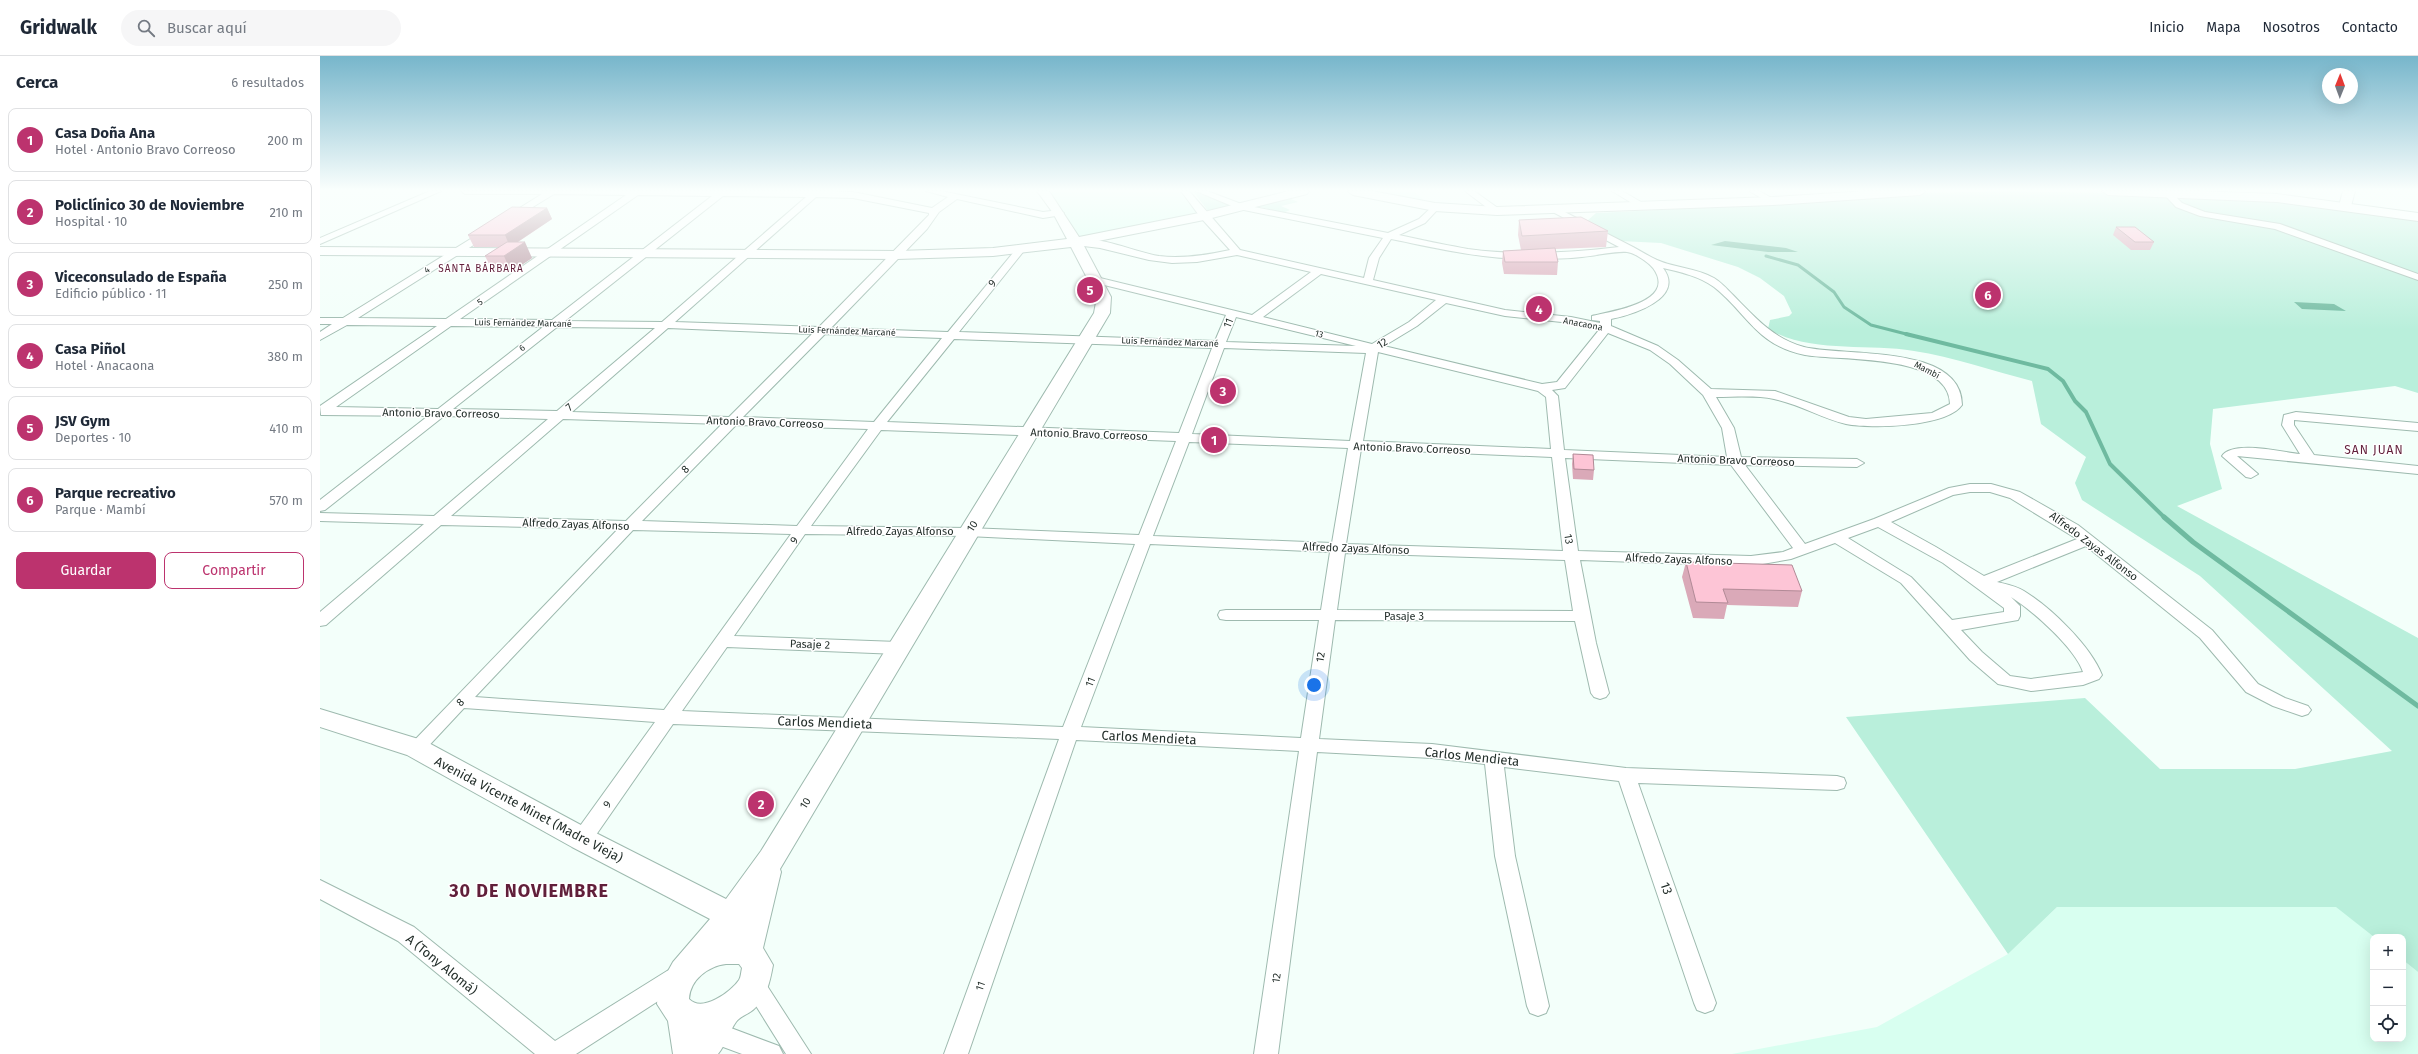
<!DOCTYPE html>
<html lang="es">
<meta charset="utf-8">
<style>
:root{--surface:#fff;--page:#f6f6f7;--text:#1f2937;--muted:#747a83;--line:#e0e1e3;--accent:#bc336e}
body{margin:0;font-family:"Fira Sans",sans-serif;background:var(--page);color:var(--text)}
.controls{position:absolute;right:12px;bottom:12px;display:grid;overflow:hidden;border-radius:8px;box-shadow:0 4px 16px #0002}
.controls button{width:36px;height:36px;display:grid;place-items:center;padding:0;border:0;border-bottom:1px solid var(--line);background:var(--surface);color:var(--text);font:20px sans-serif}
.compass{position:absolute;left:2002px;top:12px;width:36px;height:36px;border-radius:50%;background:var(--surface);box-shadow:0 4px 16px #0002;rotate:1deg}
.you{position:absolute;left:994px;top:629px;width:14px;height:14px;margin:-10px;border:3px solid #fff;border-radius:50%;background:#1a73e8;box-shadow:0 0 0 6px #1a73e833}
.badge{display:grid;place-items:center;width:26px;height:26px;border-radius:50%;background:var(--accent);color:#fff;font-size:13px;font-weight:700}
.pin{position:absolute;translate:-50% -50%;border:2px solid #fff;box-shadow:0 1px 4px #0006}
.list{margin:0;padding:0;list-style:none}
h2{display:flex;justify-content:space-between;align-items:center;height:52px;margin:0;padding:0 16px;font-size:17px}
h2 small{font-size:13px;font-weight:400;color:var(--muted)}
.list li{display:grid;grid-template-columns:26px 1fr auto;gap:12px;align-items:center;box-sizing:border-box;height:64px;margin:0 8px 8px;padding:0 8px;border:1px solid var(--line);border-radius:8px}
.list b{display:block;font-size:15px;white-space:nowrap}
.list p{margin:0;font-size:13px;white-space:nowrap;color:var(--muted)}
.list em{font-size:13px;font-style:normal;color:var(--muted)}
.actions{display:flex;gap:8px;padding:12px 16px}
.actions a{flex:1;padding:9px 0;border:1px solid var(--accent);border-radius:8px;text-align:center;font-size:14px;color:var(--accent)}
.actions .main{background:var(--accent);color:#fff}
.icon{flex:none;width:22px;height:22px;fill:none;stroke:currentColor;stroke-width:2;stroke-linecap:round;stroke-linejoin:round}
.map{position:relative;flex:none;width:2098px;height:998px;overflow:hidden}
header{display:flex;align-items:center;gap:24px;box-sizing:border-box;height:56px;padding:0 20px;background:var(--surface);border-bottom:1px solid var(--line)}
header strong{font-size:19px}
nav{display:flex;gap:22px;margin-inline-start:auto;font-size:14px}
.search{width:280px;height:36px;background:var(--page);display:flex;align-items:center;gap:10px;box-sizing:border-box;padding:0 14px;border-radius:22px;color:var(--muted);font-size:15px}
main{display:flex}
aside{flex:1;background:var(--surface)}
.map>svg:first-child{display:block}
.built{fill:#d8fff0}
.green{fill:#b9efdb}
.water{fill:#6fbaa0}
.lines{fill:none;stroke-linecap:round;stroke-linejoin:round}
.stream-far2{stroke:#6fbaa0;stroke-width:3}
.stream-far1{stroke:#6fbaa0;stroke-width:4}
.stream{stroke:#6fbaa0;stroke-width:5}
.minor-casing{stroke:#9ebaaf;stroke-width:2}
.tertiary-casing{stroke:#9ebaaf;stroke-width:2}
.secondary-casing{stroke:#9ebaaf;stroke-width:2}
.primary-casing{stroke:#9ebaaf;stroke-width:2}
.minor{fill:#fff;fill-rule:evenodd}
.tertiary{fill:#fff;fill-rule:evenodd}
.secondary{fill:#fff;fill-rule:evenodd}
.primary{fill:#fff;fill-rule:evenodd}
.wall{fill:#daa9b8}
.shaded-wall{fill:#b18a96}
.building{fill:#fdc5d6;stroke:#b18a96}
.labels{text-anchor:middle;stroke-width:3;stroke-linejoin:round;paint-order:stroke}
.far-street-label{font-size:9px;fill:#242f2b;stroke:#fff}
.far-neighbourhood-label{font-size:10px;letter-spacing:1px;fill:#611f3a;stroke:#fff}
.street-label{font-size:11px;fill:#242f2b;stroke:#fff}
.neighbourhood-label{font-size:12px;letter-spacing:1px;fill:#611f3a;stroke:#fff}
.near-street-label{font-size:13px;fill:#242f2b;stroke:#fff}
.near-district-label{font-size:18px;font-weight:bold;letter-spacing:1px;fill:#611f3a;stroke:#fff}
</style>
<header>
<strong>Gridwalk</strong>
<div class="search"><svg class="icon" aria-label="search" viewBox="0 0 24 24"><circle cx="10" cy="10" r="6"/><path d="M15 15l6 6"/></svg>Buscar aquí</div>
<nav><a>Inicio</a><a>Mapa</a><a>Nosotros</a><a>Contacto</a></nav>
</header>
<main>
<aside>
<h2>Cerca<small>6 resultados</small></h2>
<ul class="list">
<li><span class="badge">1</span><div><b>Casa Doña Ana</b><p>Hotel · Antonio Bravo Correoso</p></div><em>200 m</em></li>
<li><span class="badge">2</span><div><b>Policlínico 30 de Noviembre</b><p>Hospital · 10</p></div><em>210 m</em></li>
<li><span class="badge">3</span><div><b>Viceconsulado de España</b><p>Edificio público · 11</p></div><em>250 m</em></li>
<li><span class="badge">4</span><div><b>Casa Piñol</b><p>Hotel · Anacaona</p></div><em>380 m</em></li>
<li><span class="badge">5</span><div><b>JSV Gym</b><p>Deportes · 10</p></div><em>410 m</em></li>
<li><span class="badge">6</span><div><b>Parque recreativo</b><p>Parque · Mambí</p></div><em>570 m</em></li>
</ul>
<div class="actions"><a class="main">Guardar</a><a>Compartir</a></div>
</aside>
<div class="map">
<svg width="2098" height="998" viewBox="0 0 2098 998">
<rect width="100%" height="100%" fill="#f3fffa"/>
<path class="built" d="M 728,135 L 859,135 L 879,159 L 760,187 Z
M 1046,135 L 1093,135 L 1103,143 L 1090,144 Z
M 1737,851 L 2017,851 L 2054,881 L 2053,983 L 2083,983 L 2083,904 L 2098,916 L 2098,998 L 1412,998 L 1557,971 L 1688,898 Z"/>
<path class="green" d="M 873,135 L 912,150 L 888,155 Z
M 1680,135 C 1820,137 1961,140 2098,165 L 2098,337 L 2075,330 L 1893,353 L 1890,388 L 1902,433 L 1857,450 L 2098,582 L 2098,916 L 2083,904 L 2083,881 L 2054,881 L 2016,851 L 1737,851 L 1688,898 L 1526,661 L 1765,642 L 1840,713 L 1975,713 L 2072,695 L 1880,520 L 1762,444 L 1755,427 L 1766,401 L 1721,368 L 1712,325 C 1673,315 1633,301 1594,295 C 1546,287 1491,298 1448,273 L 1450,264 L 1469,260 L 1472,257 L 1464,240 L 1440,222 L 1418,211 L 1341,187 L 1300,185 L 1267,165 L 1276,157 L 1461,148 L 1603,137 Z
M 969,142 L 978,146 L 961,150 L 970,154 L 963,157 L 937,150 Z"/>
<path class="water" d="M 1405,185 L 1466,192 L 1478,196 L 1448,196 L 1391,189 Z
M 1974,246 L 2014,248 L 2026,255 L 1982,253 Z"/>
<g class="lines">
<path class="stream-far2" d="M 1446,200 L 1478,209 L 1514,236 L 1524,251 L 1551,269 L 1590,279"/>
<path class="stream-far1" d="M 1586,278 L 1728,313 L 1743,325 L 1755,345 L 1766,356 L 1790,408 L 1845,462"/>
<path class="stream" d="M 1844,461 L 1873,486 L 2098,650"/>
<g class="minor-casing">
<path id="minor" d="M 110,135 L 121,135 L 0,188 L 0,182 Z
M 141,135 L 501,135 L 533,136 L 612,152 L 628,141 L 606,135 L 621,135 L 723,156 L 739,154 L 744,157 L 742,159 L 723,162 L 637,143 L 619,156 L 607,173 L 511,272 L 628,276 L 697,192 L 703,192 L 703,196 L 639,276 L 895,285 L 906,259 L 772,226 L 771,224 L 776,221 L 932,259 L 991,216 L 917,199 L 877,206 L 852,207 L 829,204 L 780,192 L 755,189 L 752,188 L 752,184 C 776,178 814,196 839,200 C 863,203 887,199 910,194 L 881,162 L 861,135 L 869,135 L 920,194 L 1044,222 L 1049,202 L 1063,182 L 919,153 L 876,135 L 887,135 L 924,149 L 1068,177 L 1099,163 L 1115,148 L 1120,151 L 1105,167 L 1079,179 C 1102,184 1125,189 1148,193 C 1198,200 1249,197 1299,191 L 1229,154 L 1237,152 C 1262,165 1288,178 1313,191 C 1321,195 1328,200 1337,204 C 1355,212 1376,212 1394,222 C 1402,227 1406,232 1412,238 C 1434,260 1453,283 1484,291 C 1522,301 1642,287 1642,349 C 1627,371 1551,373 1526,368 C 1501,362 1479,348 1454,343 C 1436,339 1415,341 1396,341 L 1414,372 L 1421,401 L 1537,403 L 1544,407 L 1537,411 L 1425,409 L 1485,488 L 1554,463 L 1629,432 L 1650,428 L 1671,428 L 1700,436 L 1758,469 L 1892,574 L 1938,628 L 1965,642 L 1988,650 L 1991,654 L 1988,658 L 1982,660 L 1953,650 L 1926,636 L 1880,582 L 1766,490 L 1677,526 C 1686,528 1696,530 1704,535 C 1731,552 1770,589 1782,619 L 1779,623 L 1763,629 L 1711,635 L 1678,628 L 1650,604 L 1581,527 L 1515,487 L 1471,503 L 1431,510 L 1260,504 L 1276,587 L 1289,637 L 1286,641 L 1280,643 L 1274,641 L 1271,637 L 1255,565 L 1015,564 L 999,683 L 1112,688 L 1306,712 L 1517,720 L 1524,722 L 1526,727 L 1524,732 L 1517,734 L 1318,727 L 1396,947 L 1393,954 L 1385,957 L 1377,954 L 1374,947 L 1299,725 L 1184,711 L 1195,800 L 1229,950 L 1226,957 L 1218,960 L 1210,957 L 1207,950 L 1175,800 L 1165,708 L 1112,702 L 997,696 L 958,998 L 934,998 L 979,695 L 756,684 L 648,998 L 624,998 L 739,683 L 353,668 L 269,789 L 262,791 L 255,789 L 252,783 L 255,777 L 335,666 L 144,652 L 102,697 L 96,699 L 90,697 L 87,692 L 298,473 L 121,469 L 6,569 L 0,570 L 0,556 L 104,468 L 0,465 L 0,457 L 114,460 L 228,363 L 124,360 L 5,454 L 0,455 L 0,444 L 108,360 L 1,359 L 0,350 L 117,270 L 27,269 L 0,284 L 0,276 L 12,268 L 0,268 L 0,262 L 23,262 L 165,174 L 171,174 L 171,178 L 38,262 L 126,263 L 306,139 L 234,138 L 190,165 L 187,164 L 187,160 L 222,138 L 145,138 ZM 318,139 L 392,140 L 232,264 L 140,263 ZM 403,140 L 486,141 L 342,266 L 245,265 ZM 496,141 L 533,142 L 609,157 L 609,159 L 499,271 L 355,266 ZM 1071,183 C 1116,192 1161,203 1207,203 C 1225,203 1244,203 1262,201 C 1276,200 1293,195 1307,196 C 1315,197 1328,206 1333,212 C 1358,246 1292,255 1272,260 L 1272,264 L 1280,265 L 1280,267 L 1251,261 L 1185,254 L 1053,224 L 1059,202 ZM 1343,212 C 1360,216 1379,220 1394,231 C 1428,258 1436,289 1485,299 C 1518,305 1630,297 1630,348 L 1612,357 L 1546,363 L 1529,361 L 1455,335 L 1391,333 L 1358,304 L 1338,290 L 1291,270 L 1291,263 C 1312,259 1366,242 1343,212 ZM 1001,218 L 1116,244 L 1089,266 L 1052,288 L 943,261 ZM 1126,247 L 1185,260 L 1251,267 L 1279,274 L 1237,326 L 1222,328 L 1064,290 L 1097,270 ZM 916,261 L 1036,290 L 906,286 ZM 131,270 L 223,271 L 118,353 L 16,351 ZM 237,271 L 335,272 L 237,355 L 133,353 ZM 348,272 L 492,278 L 409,361 L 252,356 ZM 1288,277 L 1330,294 L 1350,308 L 1383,339 L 1402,372 L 1407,401 L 1244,394 L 1238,340 L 1232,334 L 1245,332 ZM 505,278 L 622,282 L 554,366 L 423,361 ZM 634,283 L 892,292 L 859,377 L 567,366 ZM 904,292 L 1046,297 L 1030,385 L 872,378 ZM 1058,296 L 1218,335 L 1226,341 L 1231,393 L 1043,385 ZM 243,363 L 402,368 L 306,465 L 131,460 ZM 416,369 L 548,373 L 477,470 L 322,465 ZM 561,374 L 856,385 L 819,479 L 648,472 L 491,470 ZM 869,386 L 1028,392 L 1012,487 L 833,480 ZM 1041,393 L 1232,401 L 1243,495 L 1026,488 ZM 1245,402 L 1411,409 L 1473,492 L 1463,496 L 1431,500 L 1258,495 ZM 1650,436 L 1670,436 L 1690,442 L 1757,483 L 1664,520 L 1616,491 L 1571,466 L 1633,439 ZM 1558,471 L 1623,507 L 1684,552 L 1684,556 L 1632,564 L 1591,521 L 1528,482 ZM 313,474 L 471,478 L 344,654 L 155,641 ZM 485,478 L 648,480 L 815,488 L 743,671 L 362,655 L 407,591 L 578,598 L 584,596 L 586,592 L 584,588 L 578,586 L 414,580 ZM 830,488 L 1010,496 L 1001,554 L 906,554 L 900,555 L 898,559 L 900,563 L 906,564 L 999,564 L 981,682 L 761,671 ZM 1025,497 L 1245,504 L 1253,555 L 1017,554 ZM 1691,541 C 1713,555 1755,592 1763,616 L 1711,623 L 1690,620 L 1662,596 L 1641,574 L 1698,564 L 1700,560 L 1700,550 Z
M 1145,135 L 1154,135 L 1182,155 L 1174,157 Z
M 1292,135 L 1302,135 L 1328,150 L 1320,152 Z
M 1429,135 L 1439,135 L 1457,145 L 1450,147 Z
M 1841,135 L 1850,135 L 1862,147 L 1885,156 L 1960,168 L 2098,218 L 2098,224 L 1955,173 L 1880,160 L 1856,151 Z
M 1976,356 L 2098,367 L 2098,375 L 1974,364 L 1974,369 L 1994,399 L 2098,410 L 2098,418 L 1917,400 L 1938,418 L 1931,422 L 1926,421 L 1902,400 C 1913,384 1961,396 1980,398 L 1962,369 L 1964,359 Z
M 0,824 L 94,871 L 235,985 L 347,915 L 355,912 L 363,915 L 366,922 L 363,929 L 256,998 L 215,998 L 78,885 L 0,843 Z
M 434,919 L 442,922 L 491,998 L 466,998 L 423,929 L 426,922 Z
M 395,966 L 459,990 L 463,998 L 422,998 L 387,985 L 383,977 L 387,969 Z"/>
</g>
<g class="tertiary-casing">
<path id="tertiary" d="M 2023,135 L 2035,135 L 2031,150 L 2025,153 L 2019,150 Z"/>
</g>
<g class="secondary-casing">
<path id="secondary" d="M 717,135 L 729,135 L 759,181 L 884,156 L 969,135 L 989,135 L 987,138 L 884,164 L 763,188 L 791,241 L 790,257 L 460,813 L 461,816 L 443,892 L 453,909 C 450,925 447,941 434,953 C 429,958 420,960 416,966 C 409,976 406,988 398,998 L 353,998 L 348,965 L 337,948 L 338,933 L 353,906 L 390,863 L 252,791 L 87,699 L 0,671 L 0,653 L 105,685 L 272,775 L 406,843 L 441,795 L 774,257 L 777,241 L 751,191 L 673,200 L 577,203 L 0,199 L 0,191 L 577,195 L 673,192 L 747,183 L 733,157 ZM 406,908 L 419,908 L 422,912 C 421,916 421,921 419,924 C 411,936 382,957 369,943 C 370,924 388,910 406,908 Z"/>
</g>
<g class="primary-casing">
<path id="primary" d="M 1027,135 L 1052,135 L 1115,147 L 1177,151 L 1453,141 L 1547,135 L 1606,135 L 1600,139 L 1453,149 L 1177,159 L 1115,155 L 1033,139 Z
M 1782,135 L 1875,135 L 1957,138 L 2098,157 L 2098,165 L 1957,146 L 1788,139 Z"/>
</g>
<use href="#minor" class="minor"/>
<use href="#tertiary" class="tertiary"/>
<use href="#secondary" class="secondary"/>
<use href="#primary" class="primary"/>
</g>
<path class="wall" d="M 227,152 L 232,163 L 198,186 L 212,202 L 191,216 L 173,216 L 165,200 L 179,191 L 154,191 L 148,179 Z
M 1199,164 L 1288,175 L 1286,191 L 1235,193 L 1238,206 L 1237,219 L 1184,218 L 1182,207 L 1183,195 L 1201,194 L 1198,179 Z
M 1796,171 L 1834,186 L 1830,194 L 1811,194 L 1793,179 Z
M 1253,398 L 1274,414 L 1273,424 L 1253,423 L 1252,408 Z
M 1366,506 L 1482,535 L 1478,551 L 1407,549 L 1404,563 L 1373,562 L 1362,521 Z"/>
<path class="shaded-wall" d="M 227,152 L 232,163 L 190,191 L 185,179 Z
M 205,186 L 212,202 L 191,216 L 184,200 Z"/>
<path class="building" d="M 192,151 L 227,152 L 185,179 L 148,179 Z
M 1261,161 L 1288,175 L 1202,180 L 1199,164 Z
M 1796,171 L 1815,171 L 1834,186 L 1815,186 Z
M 187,186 L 205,186 L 184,200 L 165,200 Z
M 1235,192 L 1238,206 L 1185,206 L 1183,195 Z
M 1253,398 L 1273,399 L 1274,414 L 1254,413 Z
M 1366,506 L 1472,509 L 1482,535 L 1403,533 L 1408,547 L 1376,546 Z"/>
<linearGradient id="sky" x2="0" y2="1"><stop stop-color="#77b6cb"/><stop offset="0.49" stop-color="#fafffd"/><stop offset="1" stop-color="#fafffd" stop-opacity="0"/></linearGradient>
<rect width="2098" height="274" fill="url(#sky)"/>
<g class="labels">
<g class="far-street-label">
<text transform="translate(107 214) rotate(-32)" y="3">4</text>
<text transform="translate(160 246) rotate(-34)" y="3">5</text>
<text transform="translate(203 267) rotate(1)" y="3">Luis Fernández Marcané</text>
<text transform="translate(1263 268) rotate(11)" y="3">Anacaona</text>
<text transform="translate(527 275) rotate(2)" y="3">Luis Fernández Marcané</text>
<text transform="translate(999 278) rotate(15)" y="3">13</text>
<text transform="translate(850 286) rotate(2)" y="3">Luis Fernández Marcané</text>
<text transform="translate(202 292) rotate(-38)" y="3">6</text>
<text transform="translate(1607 314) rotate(27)" y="3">Mambí</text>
</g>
<g class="far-neighbourhood-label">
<text x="161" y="216">SANTA BÁRBARA</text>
</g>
<g class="street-label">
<text transform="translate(672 227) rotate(-51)" y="4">9</text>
<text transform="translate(908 267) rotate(-69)" y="4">11</text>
<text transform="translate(1062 287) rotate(-31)" y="4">12</text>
<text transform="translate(249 351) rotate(-41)" y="4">7</text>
<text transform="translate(121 357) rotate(1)" y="4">Antonio Bravo Correoso</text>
<text transform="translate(445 366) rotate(2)" y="4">Antonio Bravo Correoso</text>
<text transform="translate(769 378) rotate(2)" y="4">Antonio Bravo Correoso</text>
<text transform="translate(1092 392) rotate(2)" y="4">Antonio Bravo Correoso</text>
<text transform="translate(1416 404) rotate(2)" y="4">Antonio Bravo Correoso</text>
<text transform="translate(365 413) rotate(-46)" y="4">8</text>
<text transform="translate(256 468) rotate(2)" y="4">Alfredo Zayas Alfonso</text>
<text transform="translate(652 470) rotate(-58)" y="4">10</text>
<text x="580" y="479">Alfredo Zayas Alfonso</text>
<text transform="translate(1249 483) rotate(81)" y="4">13</text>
<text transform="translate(474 484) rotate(-55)" y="4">9</text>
<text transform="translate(1774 490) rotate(37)" y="4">Alfredo Zayas Alfonso</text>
<text transform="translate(1036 492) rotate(2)" y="4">Alfredo Zayas Alfonso</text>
<text transform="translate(1359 503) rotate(2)" y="4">Alfredo Zayas Alfonso</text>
<text x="1084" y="564">Pasaje 3</text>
<text transform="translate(490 588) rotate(2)" y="4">Pasaje 2</text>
<text transform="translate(1000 601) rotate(-81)" y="4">12</text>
<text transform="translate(770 626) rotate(-69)" y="4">11</text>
<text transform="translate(140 646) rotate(-46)" y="4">8</text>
<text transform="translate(485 747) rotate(-58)" y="4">10</text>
<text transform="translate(287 748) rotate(-55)" y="4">9</text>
<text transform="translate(956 922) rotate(-82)" y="4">12</text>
<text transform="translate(660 930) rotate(-70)" y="4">11</text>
</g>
<g class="neighbourhood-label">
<text x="2054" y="398">SAN JUAN</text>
</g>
<g class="near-street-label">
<text transform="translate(505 666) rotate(2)" y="5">Carlos Mendieta</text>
<text transform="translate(829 681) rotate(3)" y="5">Carlos Mendieta</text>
<text transform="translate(1152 700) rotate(6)" y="5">Carlos Mendieta</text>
<text transform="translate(209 753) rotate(28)" y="5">Avenida Vicente Minet (Madre Vieja)</text>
<text transform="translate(1347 832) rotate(71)" y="5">13</text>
<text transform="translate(122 908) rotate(39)" y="5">A (Tony Alomá)</text>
</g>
<g class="near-district-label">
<text x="209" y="841">30 DE NOVIEMBRE</text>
</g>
</g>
</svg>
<div class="controls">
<button>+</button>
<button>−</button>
<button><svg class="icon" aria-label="locate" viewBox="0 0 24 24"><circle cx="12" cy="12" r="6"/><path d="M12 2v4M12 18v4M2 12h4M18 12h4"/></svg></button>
</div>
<svg class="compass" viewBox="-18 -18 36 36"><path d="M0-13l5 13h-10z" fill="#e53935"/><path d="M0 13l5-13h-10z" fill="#747a83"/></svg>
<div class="you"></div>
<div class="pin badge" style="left:894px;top:384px">1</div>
<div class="pin badge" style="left:441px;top:748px">2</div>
<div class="pin badge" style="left:903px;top:335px">3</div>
<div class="pin badge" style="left:1219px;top:253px">4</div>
<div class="pin badge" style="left:770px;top:234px">5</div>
<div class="pin badge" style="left:1668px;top:239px">6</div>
</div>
</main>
